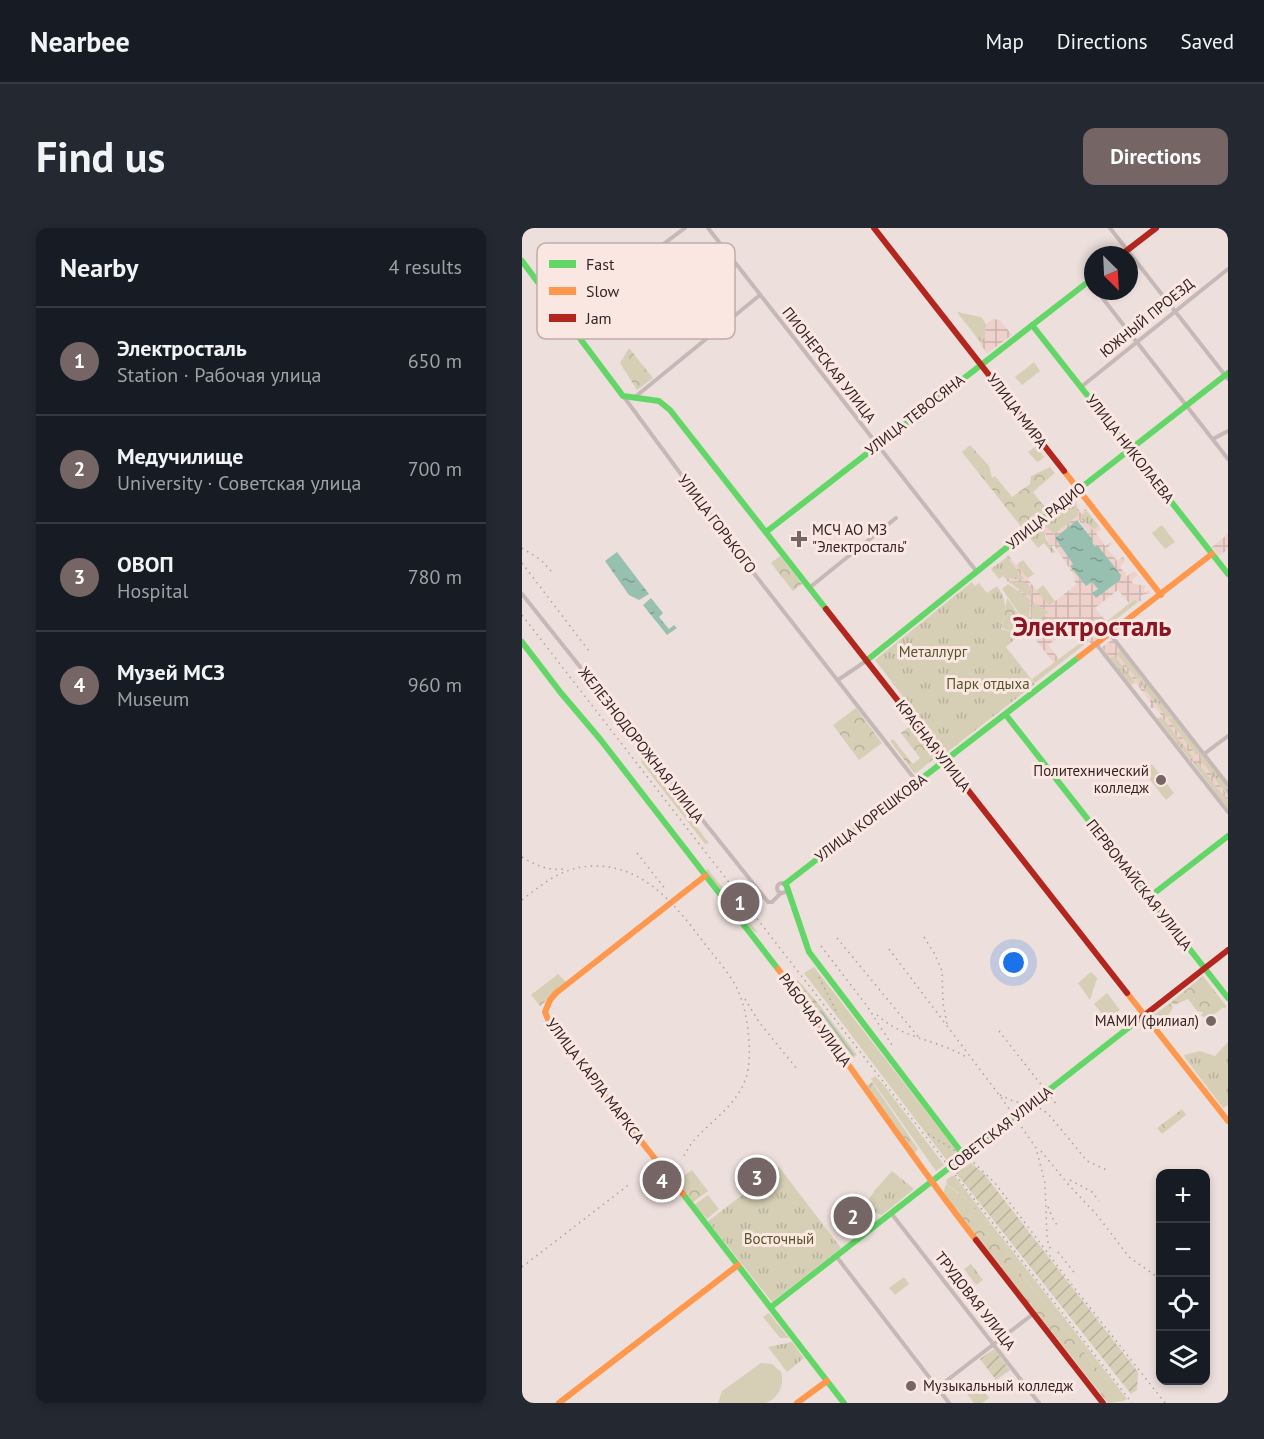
<!DOCTYPE html>
<meta charset="utf-8">
<style>
:root{--surface:#171b24;--page:#242831;--text:#f1f3f6;--muted:#9ea1a6;--line:#363941;--accent:#756565}
body{margin:0;font-family:"PT Sans",sans-serif;background:var(--page);color:var(--text)}
.controls{position:absolute;right:18px;bottom:18px;display:grid;overflow:hidden;border-radius:12px;box-shadow:0 3px 9px #0003}
.controls button{width:54px;height:54px;display:grid;place-items:center;padding:0;border:0;border-bottom:2px solid var(--line);background:var(--surface);color:var(--text);font:30px sans-serif}
.compass{position:absolute;left:562px;top:18px;width:54px;height:54px;border-radius:50%;background:var(--surface);box-shadow:0 3px 9px #0003;rotate:156deg}
.you{position:absolute;left:492px;top:735px;width:21px;height:21px;margin:-15px;border:4px solid #fff;border-radius:50%;background:#1a73e8;box-shadow:0 0 0 9px #1a73e833}
.badge{display:grid;place-items:center;width:39px;height:39px;border-radius:50%;background:var(--accent);color:#fff;font-size:20px;font-weight:700}
.pin{position:absolute;translate:-50% -50%;border:3px solid #fff;box-shadow:0 2px 6px #0006}
.list{margin:0;padding:0;list-style:none}
h2{display:flex;justify-content:space-between;align-items:center;height:78px;margin:0;padding:0 24px;font-size:26px}
h2 small{font-size:20px;font-weight:400;color:var(--muted)}
.list li{display:grid;grid-template-columns:39px 1fr auto;gap:18px;align-items:center;box-sizing:border-box;height:108px;padding:0 24px;border-top:2px solid var(--line)}
.list b{display:block;font-size:22px;white-space:nowrap}
.list p{margin:0;font-size:20px;white-space:nowrap;color:var(--muted)}
.list em{font-size:20px;font-style:normal;color:var(--muted)}
.icon{flex:none;width:33px;height:33px;fill:none;stroke:currentColor;stroke-width:2;stroke-linecap:round;stroke-linejoin:round}
.map{position:relative;flex:none;width:706px;height:1175px;overflow:hidden;border-radius:12px}
header{display:flex;align-items:center;gap:36px;box-sizing:border-box;height:84px;padding:0 30px;background:var(--surface);border-bottom:2px solid var(--line)}
header strong{font-size:28px}
nav{display:flex;gap:33px;margin-inline-start:auto;font-size:21px}
.intro{display:flex;align-items:center;justify-content:space-between;box-sizing:border-box;height:144px;padding:0 36px}
h1{margin:0;font-size:42px}
.button{padding:15px 27px;border-radius:12px;background:var(--accent);color:#fff;font-size:21px;font-weight:700}
main{display:flex;gap:36px;padding:0 36px}
aside{flex:1;background:var(--surface);border-radius:12px;box-shadow:0 3px 9px #0003}
.map>svg:first-child{display:block}
.grass{fill:#d6cfb5}
.forest{fill:url(#forest-crowns)}
.wetland{fill:url(#wetland-marsh)}
.park{fill:url(#park-tufts)}
.garden{fill:url(#garden-furrows)}
.plaza{fill:url(#plaza-grid);fill-rule:evenodd}
.water{fill:url(#water-ripples)}
.lines{fill:none;stroke-linecap:round;stroke-linejoin:round}
.stream{stroke:#97c0b1;stroke-width:1.5}
.street{stroke:#c5b8b6;stroke-width:4}
.fast{stroke:#63d668;stroke-width:6}
.slow{stroke:#ff974d;stroke-width:6}
.jam{stroke:#b3261e;stroke-width:6}
.rail{stroke:#ada2a0;stroke-width:1.5;stroke-dasharray:1.5 4.5;stroke-linecap:butt}
.poi-dot{fill:#756565;stroke:#fbe7e2;stroke-width:2}
.labels{text-anchor:middle;stroke-width:6;stroke-linejoin:round;paint-order:stroke}
.street-label{font-size:15px;fill:#352425;stroke:#fbe7e2}
.poi-label{font-size:15px;fill:#352425;stroke:#fbe7e2;text-anchor:start}
.park-label{font-size:15px;fill:#555626;stroke:#fbe7e2}
.town-label{font-size:27px;font-weight:bold;fill:#8b1623;stroke:#fbe7e2}
.key{fill:#fbe7e2;stroke:#c0aca9;stroke-width:1.5}
.key-label{font-size:16px;fill:#352425}
</style>
<header>
<strong>Nearbee</strong>
<nav><a>Map</a><a>Directions</a><a>Saved</a></nav>
</header>
<div class="intro"><h1>Find us</h1><a class="button">Directions</a></div>
<main>
<aside>
<h2>Nearby<small>4 results</small></h2>
<ul class="list">
<li><span class="badge">1</span><div><b>Электросталь</b><p>Station · Рабочая улица</p></div><em>650 m</em></li>
<li><span class="badge">2</span><div><b>Медучилище</b><p>University · Советская улица</p></div><em>700 m</em></li>
<li><span class="badge">3</span><div><b>ОВОП</b><p>Hospital</p></div><em>780 m</em></li>
<li><span class="badge">4</span><div><b>Музей МСЗ</b><p>Museum</p></div><em>960 m</em></li>
</ul>
</aside>
<div class="map">
<svg width="706" height="1175" viewBox="0 0 706 1175">
<defs>
<pattern id="forest-crowns" width="20" height="18" patternUnits="userSpaceOnUse" patternTransform="scale(1.5)"><rect width="20" height="18" fill="#d6cfb5"/><path d="M2 6a3 3 0 1 1 6 0M12 15a3 3 0 1 1 6 0" fill="none" stroke="#b8b29c"/></pattern>
<pattern id="wetland-marsh" width="20" height="14" patternUnits="userSpaceOnUse" patternTransform="scale(1.5)"><rect width="20" height="14" fill="#d6cfb5"/><path d="M1 5h8M5 5V1M11 12h8M15 12V8" fill="none" stroke="#b8b29c"/></pattern>
<pattern id="park-tufts" width="24" height="20" patternUnits="userSpaceOnUse" patternTransform="scale(1.5)"><rect width="24" height="20" fill="#d6cfb5"/><path d="M3 7l-1-3M5 7V3M7 7l1-3M15 17l-1-3M17 17v-4M19 17l1-3" fill="none" stroke="#b8b29c"/></pattern>
<pattern id="garden-furrows" width="10" height="10" patternUnits="userSpaceOnUse" patternTransform="scale(1.5)"><rect width="10" height="10" fill="#d6cfb5"/><path d="M-1 1l2-2M0 10L10 0M9 11l2-2" fill="none" stroke="#b8b29c"/></pattern>
<pattern id="plaza-grid" width="8" height="8" patternUnits="userSpaceOnUse" patternTransform="scale(1.5)"><rect width="8" height="8" fill="#edd1ca"/><path d="M0 4h8M4 0v8" fill="none" stroke="#ccb3ad"/></pattern>
<pattern id="water-ripples" width="26" height="14" patternUnits="userSpaceOnUse" patternTransform="scale(1.5)"><rect width="26" height="14" fill="#97c0b1"/><path d="M2 4q2-2 4 0t4 0M15 11q2-2 4 0t4 0" fill="none" stroke="#7c9c90"/></pattern>
</defs>
<rect width="100%" height="100%" fill="#eddfdc"/>
<path class="grass" d="M 512,134 L 518,143 L 500,157 L 493,149 Z
M 514,218 L 522,229 L 516,234 L 514,233 L 506,224 Z
M 640,297 L 653,314 L 643,321 L 630,305 Z
M 485,353 L 505,355 L 510,361 L 509,370 Z
M 486,356 L 509,372 L 506,398 L 480,361 Z
M 613,371 L 616,374 L 587,397 L 584,394 Z
M 511,373 L 527,384 L 509,399 Z
M 565,410 L 567,413 L 513,455 L 510,451 Z
M 119,528 L 187,615 L 183,616 L 120,535 Z
M 630,536 L 652,565 L 644,572 L 621,543 Z
M 185,640 L 236,705 L 231,703 L 184,644 Z
M 292,739 L 437,926 L 426,934 L 282,745 Z
M 569,744 L 575,750 L 568,772 L 556,755 Z
M 585,765 L 598,782 L 585,792 L 572,776 Z
M 299,779 L 335,827 L 331,830 L 296,783 L 299,783 Z
M 353,848 L 361,856 L 422,937 L 414,943 L 349,851 Z
M 430,948 L 433,948 L 469,996 L 467,997 L 450,976 L 425,956 L 424,952 Z
M 186,967 L 197,981 L 185,991 L 172,977 Z
M 485,1016 L 605,1171 L 601,1173 L 493,1038 L 484,1021 Z
M 382,1049 L 387,1056 L 373,1067 L 367,1060 Z
M 247,1085 L 267,1110 L 258,1110 L 241,1089 Z
M 239,1135 L 250,1136 L 259,1144 C 263,1156 257,1170 244,1175 C 236,1175 206,1175 196,1175 L 200,1163 Z"/>
<path class="forest" d="M 107,120 L 131,150 L 115,162 L 98,135 Z
M 448,217 L 467,238 L 470,250 L 473,248 L 490,269 L 508,256 L 509,248 L 528,239 L 533,245 L 511,264 L 525,282 L 501,301 L 440,224 Z
M 258,328 L 280,356 L 271,363 L 249,335 Z
M 485,370 L 506,400 L 496,408 L 491,404 L 480,400 Z
M 334,480 L 360,515 L 337,532 L 311,497 Z
M 389,497 L 414,529 L 393,546 L 368,513 L 371,511 L 391,536 L 398,530 L 379,505 Z
M 36,746 L 45,755 L 18,778 L 9,767 Z
M 681,748 L 704,778 L 704,781 L 702,779 L 687,790 L 679,788 L 681,784 L 675,783 L 666,771 L 652,777 L 649,774 Z
M 648,775 L 651,779 L 648,785 L 639,793 L 632,787 Z
M 350,854 L 396,921 L 391,926 L 343,859 Z
M 660,881 L 664,887 L 640,906 L 635,900 Z
M 170,942 L 186,963 L 171,974 L 155,953 Z
M 424,956 L 450,976 L 467,997 L 469,996 L 485,1016 L 484,1021 L 493,1038 L 601,1173 L 586,1175 L 421,966 Z"/>
<path class="wetland" d="M 271,752 L 276,752 L 299,779 L 299,783 L 296,783 Z"/>
<path class="park" d="M 435,84 L 459,89 L 464,96 L 463,112 L 459,115 Z
M 553,273 L 557,287 L 531,307 L 523,298 Z
M 565,283 L 577,298 L 572,302 L 559,291 L 559,287 Z
M 521,300 L 524,311 L 533,324 L 530,325 L 522,315 L 516,320 L 508,310 Z
M 485,329 L 503,352 L 483,350 L 481,348 L 477,351 L 469,341 Z
M 501,332 L 512,346 L 506,350 L 507,352 L 495,338 Z
M 450,354 L 453,358 L 457,355 L 465,365 L 475,358 C 487,375 483,381 479,401 L 490,404 L 495,409 L 484,419 L 513,456 L 424,525 L 353,432 Z
M 521,357 L 533,373 L 527,378 L 514,363 Z
M 598,422 L 619,449 L 615,452 L 595,426 Z
M 590,428 L 593,428 L 613,454 L 609,457 L 588,430 Z
M 620,450 L 650,489 L 644,489 L 616,453 Z
M 651,489 L 706,560 L 706,568 L 679,533 L 678,528 L 674,527 L 645,490 Z
M 635,490 L 641,490 L 671,529 L 671,533 L 670,534 Z
M 672,534 L 676,535 L 706,573 L 706,581 L 671,535 Z
M 706,814 L 706,877 L 701,880 L 663,830 L 662,827 L 678,823 L 693,828 Z
M 257,939 L 319,1020 L 250,1074 L 186,993 Z
M 370,943 L 392,961 L 360,987 L 354,985 L 346,973 L 352,963 Z
M 449,1036 L 461,1052 L 454,1057 L 442,1041 Z
M 270,1114 L 282,1130 L 265,1144 L 246,1119 Z
M 455,1154 L 467,1170 L 460,1175 L 452,1175 L 443,1163 Z"/>
<path class="garden" d="M 449,935 L 462,946 L 616,1144 L 615,1162 L 609,1166 L 434,945 Z
M 472,1121 L 488,1142 L 474,1152 L 458,1131 Z"/>
<path class="plaza" d="M 471,91 L 478,92 L 490,107 L 465,125 L 458,116 L 463,112 L 464,96 Z
M 554,272 L 558,285 L 564,281 L 565,283 L 559,287 L 559,291 L 571,302 L 577,298 L 579,301 L 574,305 L 583,318 L 589,314 L 590,315 L 585,320 L 595,333 L 601,329 L 603,332 L 598,339 L 605,348 L 612,343 L 616,347 L 609,353 L 612,356 L 624,358 L 621,363 L 624,364 L 626,362 L 628,365 L 620,367 L 618,369 L 620,372 L 616,374 L 613,371 L 607,375 L 596,362 L 573,380 L 590,400 L 569,416 L 553,396 L 526,417 L 537,431 L 532,435 L 506,402 L 509,372 L 486,356 L 509,369 L 510,361 L 505,355 L 485,353 L 483,350 L 503,352 L 485,329 L 486,327 L 494,337 L 501,332 L 495,338 L 527,378 L 550,360 L 555,356 L 552,353 L 554,350 L 532,317 L 529,319 L 521,300 L 523,298 L 532,306 L 557,287 L 553,273 ZM 557,292 L 571,312 L 569,314 L 598,345 L 576,361 L 570,353 L 564,358 L 548,338 L 551,336 L 533,310 ZM 511,374 L 527,384 L 509,398 Z
M 706,306 L 706,321 L 697,328 L 690,319 Z
M 590,412 L 598,422 L 595,426 L 615,452 L 619,449 L 616,453 L 631,473 L 635,474 L 636,478 L 644,489 L 651,489 L 645,490 L 674,527 L 678,525 L 679,533 L 706,568 L 706,573 L 676,535 L 671,535 L 671,529 L 641,490 L 635,489 L 640,488 L 633,480 L 627,480 L 629,475 L 614,455 L 609,457 L 613,453 L 593,428 L 588,430 L 580,419 Z"/>
<path class="water" d="M 555,292 L 571,312 L 570,314 L 573,319 L 575,317 L 599,347 L 598,352 L 574,370 L 570,365 L 576,361 L 570,354 L 564,358 L 548,338 L 551,336 L 533,310 Z
M 95,324 L 127,366 L 117,372 L 107,367 L 83,333 Z
M 129,370 L 141,385 L 137,389 L 147,401 L 152,397 L 155,400 L 145,407 L 121,377 Z"/>
<g class="lines">
<path class="stream" d="M 299,783 L 331,827"/>
<path class="street" d="M 186,0 L 455,344
M 588,0 L 706,151
M 575,63 L 706,231
M 48,96 L 125,35 L 132,28 L 132,23 L 163,0
M 559,159 L 706,41
M 102,169 L 234,348 L 395,554
M 113,169 L 238,67
M 691,211 L 706,203
M 287,360 L 374,290
M 0,366 L 246,674 L 250,674 L 259,665
M 588,406 L 706,557
M 575,417 L 706,584
M 316,452 L 344,433
M 682,526 L 706,508
M255 660a5 5 0 1 1 10 0a5 5 0 1 1-10 0Z
M 369,985 L 517,1175
M 314,1028 L 427,1175
M 415,1160 L 511,1086"/>
<path class="fast" d="M 0,33 L 101,168 L 137,173 L 148,182 L 304,381
M 510,97 L 706,346
M 244,304 L 571,50
M 0,414 L 39,465 L 78,511 L 256,741
M 344,433 L 556,262 L 706,145
M 484,487 L 706,770
M 263,656 L 557,429
M 265,659 L 287,724 L 443,929
M 626,670 L 706,608
M 161,966 L 322,1175
M 249,1079 L 610,797"/>
<path class="slow" d="M 542,243 L 639,367
M 557,429 L 690,326
M 256,741 C 324,829 385,924 454,1012
M 605,765 L 706,893
M 161,966 L 30,801 L 23,784 L 28,772 L 34,765 L 183,648
M 37,1175 L 216,1037
M 275,1175 L 305,1153"/>
<path class="jam" d="M 352,0 L 542,243
M 599,27 L 634,0
M 304,381 L 605,765
M 610,797 L 706,722
M 454,1012 L 581,1175"/>
<path class="rail" d="M 0,320 L 19,332 L 29,343
M 0,335 L 67,423
M 0,387 L 610,1175
M 115,625 L 144,662
M 0,629 C 13,637 26,643 41,641
M 0,672 C 23,654 42,638 73,638 C 126,638 157,682 186,720 C 197,734 210,748 217,765 C 226,785 231,829 224,850 C 215,876 192,891 175,909 C 168,916 164,924 160,932
M 402,709 L 412,725 L 420,743 L 421,775 L 425,796
M 315,710 L 398,811
M 299,718 L 345,778 L 370,817
M 367,721 L 481,872 L 514,920 L 523,955 L 525,1011 L 529,1023
M 297,749 L 315,785
M 223,771 L 237,794 L 275,841
M 355,787 C 381,811 417,812 446,830
M 477,803 L 535,877
M 478,867 L 491,873 L 520,881 L 529,889 L 565,933 L 587,943
M 406,906 L 450,933 L 473,955 L 540,1044 L 643,1175
M 519,923 L 545,955 L 575,987 L 607,1029 L 638,1051
M 548,952 L 570,964 L 577,973
M 526,979 L 531,991 L 537,1000
M 536,1024 L 554,1047
M 0,1039 L 109,955"/>
</g>
<g class="poi-dot">
<path d="M274 302h6v6h6v6h-6v6h-6v-6h-6v-6h6z"/>
<circle cx="639" cy="552" r="6"/>
<circle cx="689" cy="793" r="6"/>
<circle cx="389" cy="1158" r="6"/>
</g>
<g class="labels">
<g class="street-label">
<text transform="translate(625 90) rotate(-39)" y="5">ЮЖНЫЙ ПРОЕЗД</text>
<text transform="translate(307 137) rotate(52)" y="5">ПИОНЕРСКАЯ УЛИЦА</text>
<text transform="translate(495 183) rotate(53)" y="5">УЛИЦА МИРА</text>
<text transform="translate(393 187) rotate(-38)" y="5">УЛИЦА ТЕВОСЯНА</text>
<text transform="translate(608 221) rotate(52)" y="5">УЛИЦА НИКОЛАЕВА</text>
<text transform="translate(524 288) rotate(-39)" y="5">УЛИЦА РАДИО</text>
<text transform="translate(195 296) rotate(53)" y="5">УЛИЦА ГОРЬКОГО</text>
<text transform="translate(119 517) rotate(52)" y="5">ЖЕЛЕЗНОДОРОЖНАЯ УЛИЦА</text>
<text transform="translate(411 518) rotate(52)" y="5">КРАСНАЯ УЛИЦА</text>
<text transform="translate(349 590) rotate(-37)" y="5">УЛИЦА КОРЕШКОВА</text>
<text transform="translate(617 657) rotate(52)" y="5">ПЕРВОМАЙСКАЯ УЛИЦА</text>
<text transform="translate(293 792) rotate(54)" y="5">РАБОЧАЯ УЛИЦА</text>
<text transform="translate(73 853) rotate(53)" y="5">УЛИЦА КАРЛА МАРКСА</text>
<text transform="translate(478 901) rotate(-38)" y="5">СОВЕТСКАЯ УЛИЦА</text>
<text transform="translate(453 1073) rotate(52)" y="5">ТРУДОВАЯ УЛИЦА</text>
</g>
<g class="poi-label">
<text x="290" y="307">МСЧ АО МЗ<tspan x="290" dy="17">"Электросталь"</tspan></text>
<text x="627" y="548" text-anchor="end">Политехнический<tspan x="627" dy="17">колледж</tspan></text>
<text x="677" y="798" text-anchor="end">МАМИ (филиал)</text>
<text x="401" y="1163">Музыкальный колледж</text>
</g>
<g class="park-label">
<text x="411" y="429">Металлург</text>
<text x="466" y="461">Парк отдыха</text>
<text x="257" y="1016">Восточный</text>
</g>
<g class="town-label">
<text x="570" y="408">Электросталь</text>
</g>
</g>
<rect x="15" y="15" width="198" height="96" rx="9" class="key"/>
<rect x="27" y="32" width="27" height="8" fill="#63d668"/>
<rect x="27" y="59" width="27" height="8" fill="#ff974d"/>
<rect x="27" y="86" width="27" height="8" fill="#b3261e"/>
<g class="key-label">
<text x="64" y="42">Fast</text>
<text x="64" y="69">Slow</text>
<text x="64" y="96">Jam</text>
</g>
</svg>
<div class="controls">
<button>+</button>
<button>−</button>
<button><svg class="icon" aria-label="locate" viewBox="0 0 24 24"><circle cx="12" cy="12" r="6"/><path d="M12 2v4M12 18v4M2 12h4M18 12h4"/></svg></button>
<button><svg class="icon" aria-label="layers" viewBox="0 0 24 24"><path d="M12 4l9 5-9 5-9-5zM3 14l9 5 9-5"/></svg></button>
</div>
<svg class="compass" viewBox="-18 -18 36 36"><path d="M0-13l5 13h-10z" fill="#e53935"/><path d="M0 13l5-13h-10z" fill="#9ea1a6"/></svg>
<div class="you"></div>
<div class="pin badge" style="left:218px;top:674px">1</div>
<div class="pin badge" style="left:331px;top:988px">2</div>
<div class="pin badge" style="left:235px;top:949px">3</div>
<div class="pin badge" style="left:140px;top:952px">4</div>
</div>
</main>
